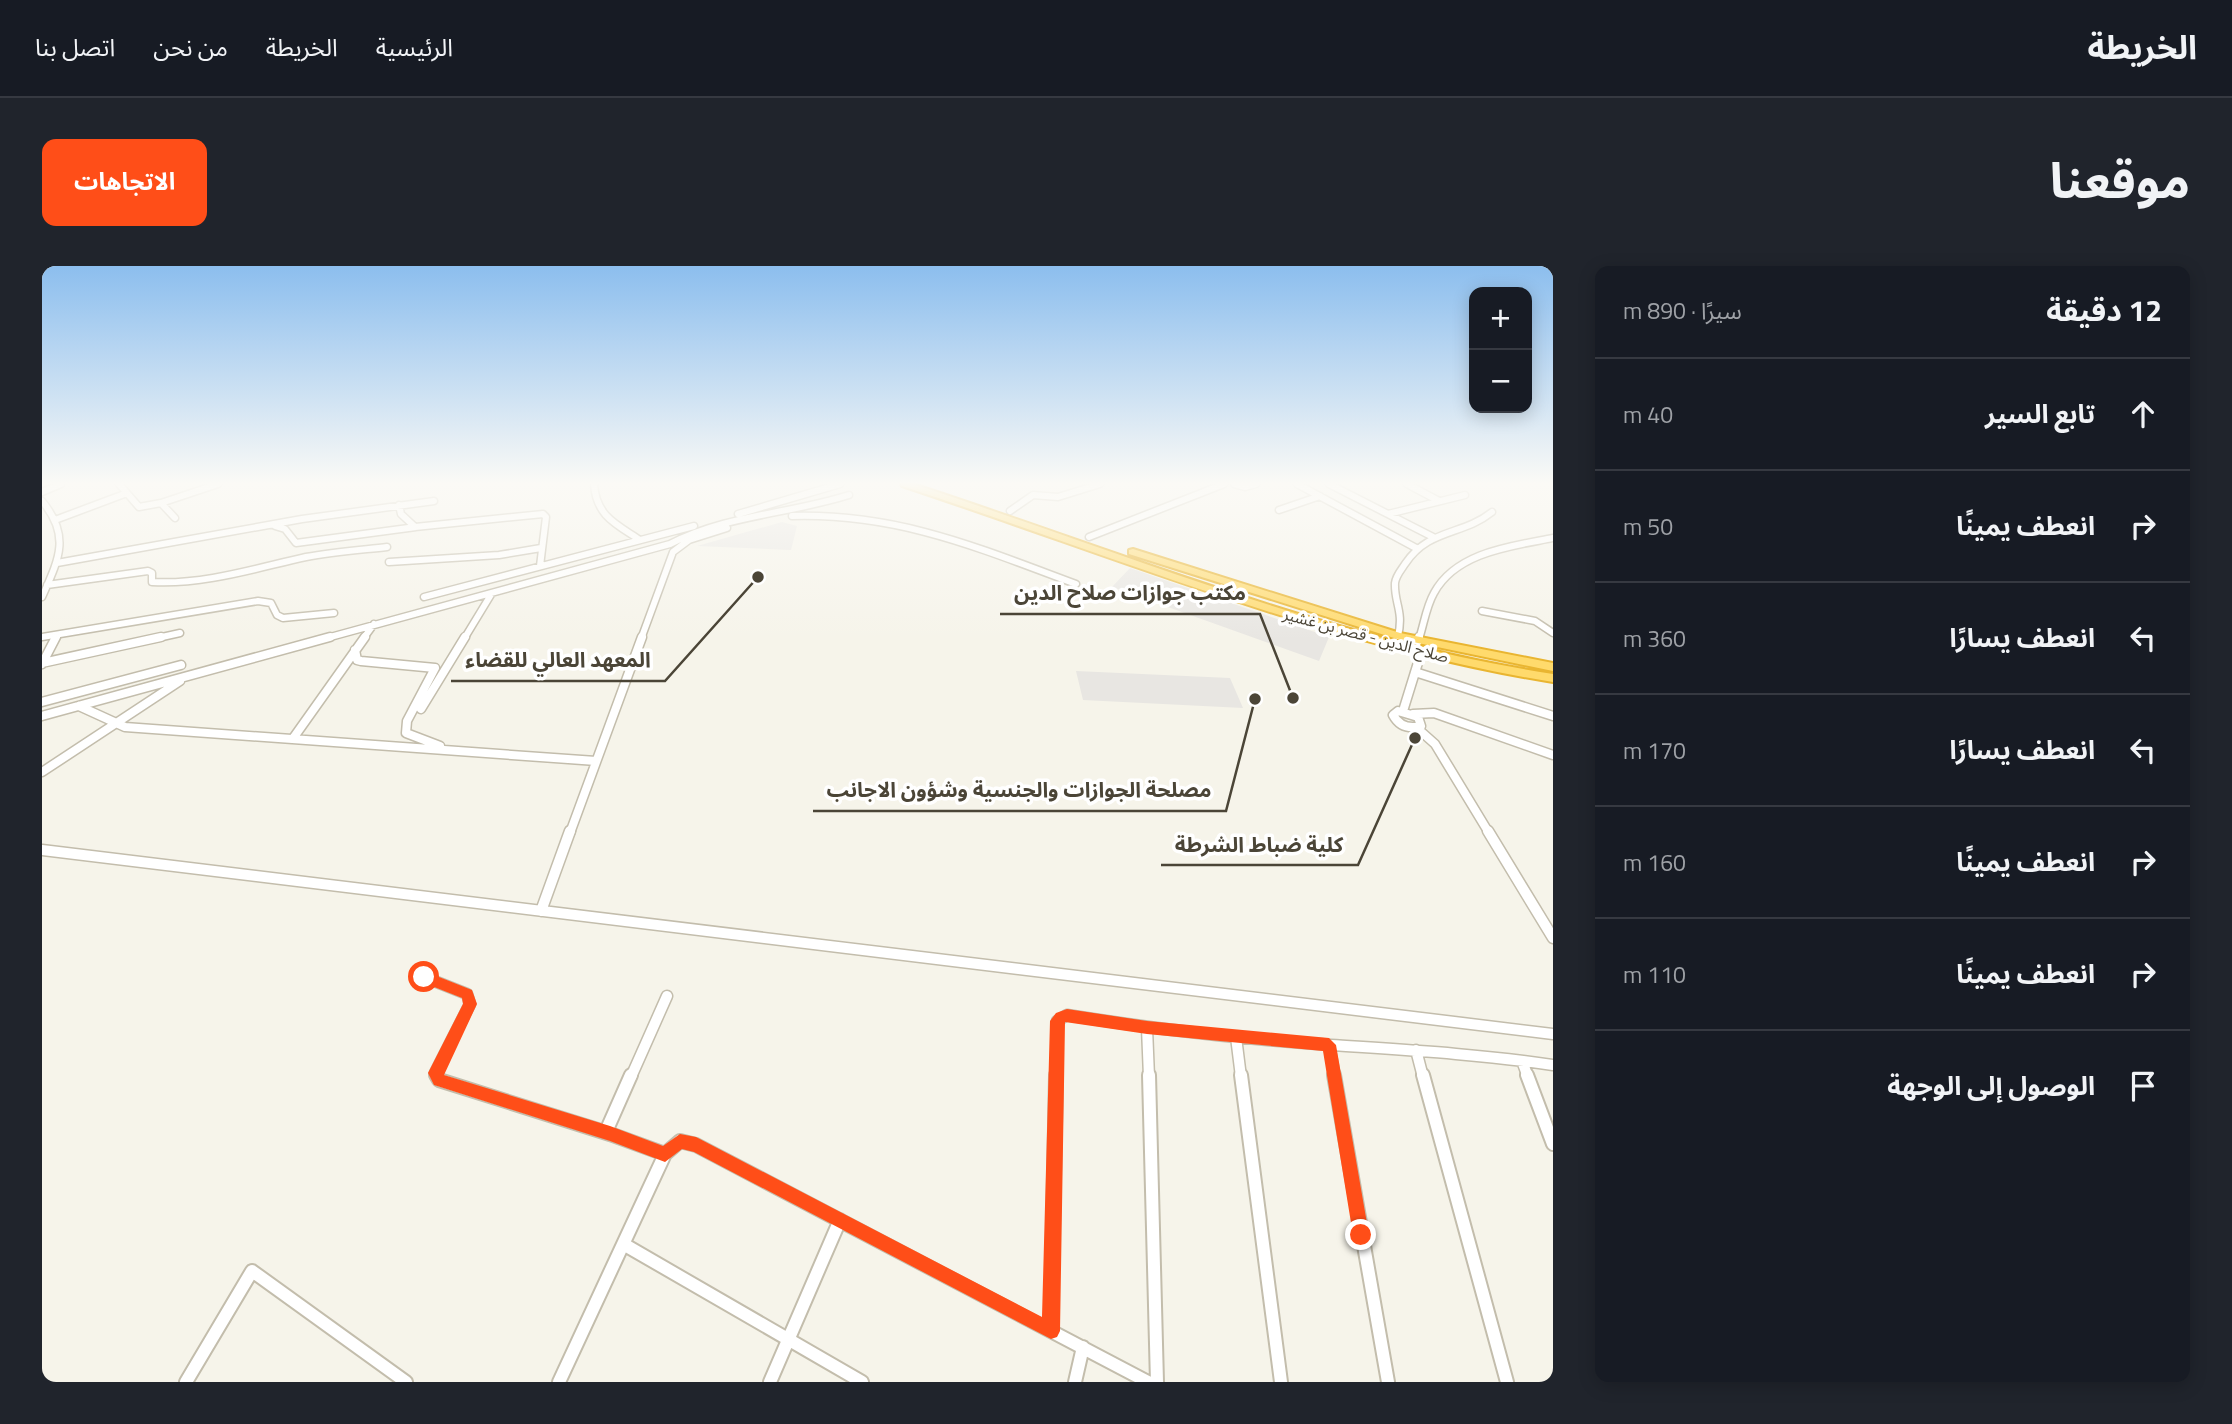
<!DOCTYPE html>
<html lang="ar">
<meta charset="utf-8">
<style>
:root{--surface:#171b24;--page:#20242c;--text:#f1f3f6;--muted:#9ea1a6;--line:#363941;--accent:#ff4e18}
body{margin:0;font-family:"Titillium Web","Noto Sans Arabic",sans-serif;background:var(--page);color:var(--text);direction:rtl}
.controls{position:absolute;right:21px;top:21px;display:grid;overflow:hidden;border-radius:14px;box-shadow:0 4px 18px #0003}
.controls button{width:63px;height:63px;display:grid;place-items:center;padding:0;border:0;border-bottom:2px solid var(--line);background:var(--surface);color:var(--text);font:35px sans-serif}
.stop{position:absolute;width:21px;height:21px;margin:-16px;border:5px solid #ff4e18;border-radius:50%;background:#fff}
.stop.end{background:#ff4e18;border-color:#fff;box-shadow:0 2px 7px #0008}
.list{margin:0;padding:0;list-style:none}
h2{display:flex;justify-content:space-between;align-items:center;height:91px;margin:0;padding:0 28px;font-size:30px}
h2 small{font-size:23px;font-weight:400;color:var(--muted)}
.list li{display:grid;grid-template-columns:46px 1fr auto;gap:21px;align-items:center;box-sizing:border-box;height:112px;padding:0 28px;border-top:2px solid var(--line)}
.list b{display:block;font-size:26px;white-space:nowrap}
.list em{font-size:23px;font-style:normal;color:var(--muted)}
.icon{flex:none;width:38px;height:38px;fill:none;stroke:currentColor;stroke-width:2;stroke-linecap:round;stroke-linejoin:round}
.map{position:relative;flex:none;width:1511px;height:1116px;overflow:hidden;direction:ltr;border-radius:14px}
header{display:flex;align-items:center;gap:42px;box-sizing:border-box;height:98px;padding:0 35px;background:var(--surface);border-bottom:2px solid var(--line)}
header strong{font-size:33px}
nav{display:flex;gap:38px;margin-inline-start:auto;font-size:24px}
.intro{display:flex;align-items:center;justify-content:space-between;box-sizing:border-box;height:168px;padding:0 42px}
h1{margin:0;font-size:49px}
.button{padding:18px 32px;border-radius:14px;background:var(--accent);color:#fff;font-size:24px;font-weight:700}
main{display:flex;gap:42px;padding:0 42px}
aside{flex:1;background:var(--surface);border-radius:14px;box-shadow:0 4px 18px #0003}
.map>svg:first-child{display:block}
.parking{fill:#e8e6e2}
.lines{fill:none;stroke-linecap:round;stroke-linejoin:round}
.minor-far3-casing{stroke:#c3bdac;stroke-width:9}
.minor-far2-casing{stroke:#c3bdac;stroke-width:11}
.minor-far1-casing{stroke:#c3bdac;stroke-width:13}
.minor-casing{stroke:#c3bdac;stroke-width:16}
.highway-casing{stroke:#e9b531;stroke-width:4}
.minor-far3{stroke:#fff;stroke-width:6}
.minor-far2{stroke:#fff;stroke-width:8}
.minor-far1{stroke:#fff;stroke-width:10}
.minor{stroke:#fff;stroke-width:12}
.highway{fill:#ffda6c;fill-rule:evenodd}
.route{fill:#ff4e18}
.labels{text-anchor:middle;stroke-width:7;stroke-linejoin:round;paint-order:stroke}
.far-street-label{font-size:16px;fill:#4b4537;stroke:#fff}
.leader{fill:none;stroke:#4b4537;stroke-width:2.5}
.callout-dot{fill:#4b4537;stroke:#fff;stroke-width:2.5}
.callout-label{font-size:21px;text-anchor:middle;font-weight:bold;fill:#4b4537;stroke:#fff;stroke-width:7;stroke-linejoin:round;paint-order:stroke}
</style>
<header>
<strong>الخريطة</strong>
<nav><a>الرئيسية</a><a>الخريطة</a><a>من نحن</a><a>اتصل بنا</a></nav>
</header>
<div class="intro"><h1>موقعنا</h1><a class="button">الاتجاهات</a></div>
<main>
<aside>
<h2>12 دقيقة<small>سيرًا · 890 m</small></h2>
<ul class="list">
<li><svg class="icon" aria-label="ahead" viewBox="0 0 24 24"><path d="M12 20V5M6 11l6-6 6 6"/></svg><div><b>تابع السير</b></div><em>40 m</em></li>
<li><svg class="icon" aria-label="right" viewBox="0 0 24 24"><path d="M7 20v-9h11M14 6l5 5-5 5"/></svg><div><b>انعطف يمينًا</b></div><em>50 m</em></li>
<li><svg class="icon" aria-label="left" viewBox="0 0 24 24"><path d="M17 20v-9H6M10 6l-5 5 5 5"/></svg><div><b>انعطف يسارًا</b></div><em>360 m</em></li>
<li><svg class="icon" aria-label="left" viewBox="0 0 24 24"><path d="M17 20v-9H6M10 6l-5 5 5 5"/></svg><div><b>انعطف يسارًا</b></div><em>170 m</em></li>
<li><svg class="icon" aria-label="right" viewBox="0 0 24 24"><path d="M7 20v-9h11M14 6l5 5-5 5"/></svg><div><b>انعطف يمينًا</b></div><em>160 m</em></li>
<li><svg class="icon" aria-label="right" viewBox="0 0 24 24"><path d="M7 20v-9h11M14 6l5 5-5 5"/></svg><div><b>انعطف يمينًا</b></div><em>110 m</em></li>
<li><svg class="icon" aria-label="arrive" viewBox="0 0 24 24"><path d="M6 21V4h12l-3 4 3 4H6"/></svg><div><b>الوصول إلى الوجهة</b></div></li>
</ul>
</aside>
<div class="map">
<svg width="1511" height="1116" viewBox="0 0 1511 1116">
<rect width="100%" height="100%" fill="#f6f4ea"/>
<path class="parking" d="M 740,256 L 755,260 L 749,284 L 655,280 Z
M 1088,302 L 1287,371 L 1277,395 L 1070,321 Z
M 1034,405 L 1188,412 L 1201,442 L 1041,434 Z"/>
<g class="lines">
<g class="minor-far3-casing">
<path id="minor-far3" d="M 77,218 L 97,241 L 119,237 L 133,252
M 552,218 C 554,250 574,258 598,274
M 1192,218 L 1203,221 L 1214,218
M 1255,218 L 1374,282
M 1287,218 L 1391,271
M 1365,218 L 1397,235
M 0,226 L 19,218
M 0,235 C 29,270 17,293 0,331
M 119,237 L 176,218
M 357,239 L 359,248 L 373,261 L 501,248 L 504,251 L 498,300
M 1237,244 L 1278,230
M 968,245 L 991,229 L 1016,231 L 1058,218
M 696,248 L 798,218
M 1346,248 L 1423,229
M 750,250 C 856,247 937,282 1034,318
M 13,254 L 85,227
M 233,260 L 243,263 L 254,277 L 374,261
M 1047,271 L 1182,218
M 347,296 L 457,289 L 499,282
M 15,297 L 260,253 L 392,235
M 5,319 L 106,305 L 110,307 L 110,316 C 162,319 214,302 264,291 C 291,286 318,284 345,281
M 382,331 L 652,260
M 1440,345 L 1493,355 L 1511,367
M 1356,370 C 1362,345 1352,337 1353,317 C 1354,309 1360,303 1363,298 C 1387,262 1420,270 1450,246
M 0,371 L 216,335 L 229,337 L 235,349 L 241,352 L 292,347
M 13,373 L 15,369
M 111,373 L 138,367
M 281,373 L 628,278 C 684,249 747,248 807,229
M 321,373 L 332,358
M 422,373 L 450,327
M 599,373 L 631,286 L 647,274 L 685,262
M 1377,373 C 1382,358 1384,341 1392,327 C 1414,286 1470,280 1511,272"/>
</g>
<g class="minor-far2-casing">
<path id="minor-far2" d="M 1376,375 L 1377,371
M 313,384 L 315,394 L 319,395 L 393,402 L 365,455 L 364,467 L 398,480
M 0,397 L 119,371
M 0,398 L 14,371
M 1373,406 L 1511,450
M 0,436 L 139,399
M 37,440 L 83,461 L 554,495
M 379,443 L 423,371
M 1356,445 L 1376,451 L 1379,460 C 1367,463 1357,460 1351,449 Z
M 1361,445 L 1379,387
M 1371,448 L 1392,447 L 1511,489
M 0,450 L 288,371
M 1375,462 L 1393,478 L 1447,567
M 252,471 L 323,371
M 0,506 L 138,415
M 528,567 L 600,371"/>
</g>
<g class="minor-far1-casing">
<path id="minor-far1" d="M 1446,565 L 1511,672
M 0,584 L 1511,768
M 499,645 L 528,565
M 382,711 L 425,728 L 428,738 L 393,807 L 395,811
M 1105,762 L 1107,811
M 1194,771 L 1199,811
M 1287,779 L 1293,811
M 1374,784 L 1381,811
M 1480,795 L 1486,811
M 589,811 L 625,730
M 1014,811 L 1015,755 L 1025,749 C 1112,763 1200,773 1289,779 C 1363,784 1437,788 1511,799"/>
</g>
<g class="minor-casing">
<path id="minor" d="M 394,809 L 397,814 L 568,868
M 589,809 L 566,861 L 568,868 L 623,888
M 1107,809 L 1115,1116
M 1199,809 L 1239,1116
M 1292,809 L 1346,1116
M 1381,809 L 1465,1116
M 1485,809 L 1511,878
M 583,979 L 820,1116
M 1009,1065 L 1014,809
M 144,1116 L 210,1005 L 364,1116
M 517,1116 L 623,888 L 638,875 L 654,879 L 1106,1116
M 728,1116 L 798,954
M 1033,1116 L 1041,1081"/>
</g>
<g class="highway-casing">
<path id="highway" d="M 859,218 L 871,218 C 1082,287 1290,374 1511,408 L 1511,416 C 1286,380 1075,291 860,220 Z
M 1091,283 L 1358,367 L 1511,397 L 1511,405 L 1352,372 L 1087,288 L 1087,284 Z"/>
</g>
<use href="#minor-far3" class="minor-far3"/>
<use href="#minor-far2" class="minor-far2"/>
<use href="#minor-far1" class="minor-far1"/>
<use href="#minor" class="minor"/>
<use href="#highway" class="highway"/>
</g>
<linearGradient id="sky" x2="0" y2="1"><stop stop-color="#8cbeee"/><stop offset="0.58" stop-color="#fbfaf6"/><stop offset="1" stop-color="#fbfaf6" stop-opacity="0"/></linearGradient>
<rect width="1511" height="374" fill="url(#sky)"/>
<path class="route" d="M 382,705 L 430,724 L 435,738 L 402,809 L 568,860 L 621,880 L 638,868 L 654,871 L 1000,1051 L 1008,755 L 1014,747 L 1025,743 L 1105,755 L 1287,772 L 1294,779 L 1327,969 L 1325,975 L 1319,977 L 1313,975 L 1311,969 L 1281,785 L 1105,768 L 1023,756 L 1018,1065 L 1015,1071 L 1009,1073 L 652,886 L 640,883 L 623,896 L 568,875 L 392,819 L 386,807 L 421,738 L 420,732 L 377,715 L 375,711 Z"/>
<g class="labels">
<g class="far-street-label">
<text transform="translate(1324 369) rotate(15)" y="6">صلاح الدين - قصر بن غشير</text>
</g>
</g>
<path class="leader" d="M1251 432L1218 348H958M716 311L623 415H409M1213 433L1184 545H771M1373 472L1316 599H1119"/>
<g class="callout-dot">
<circle cx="1251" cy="432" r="7"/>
<circle cx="716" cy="311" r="7"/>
<circle cx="1213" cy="433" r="7"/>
<circle cx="1373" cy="472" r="7"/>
</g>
<g class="callout-label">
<text x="1088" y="334">مكتب جوازات صلاح الدين</text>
<text x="516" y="401">المعهد العالي للقضاء</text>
<text x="977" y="531">مصلحة الجوازات والجنسية وشؤون الاجانب</text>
<text x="1217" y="586">كلية ضباط الشرطة</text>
</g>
</svg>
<div class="controls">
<button>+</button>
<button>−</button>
</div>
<div class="stop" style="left:382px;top:711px"></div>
<div class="stop end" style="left:1319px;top:969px"></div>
</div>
</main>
